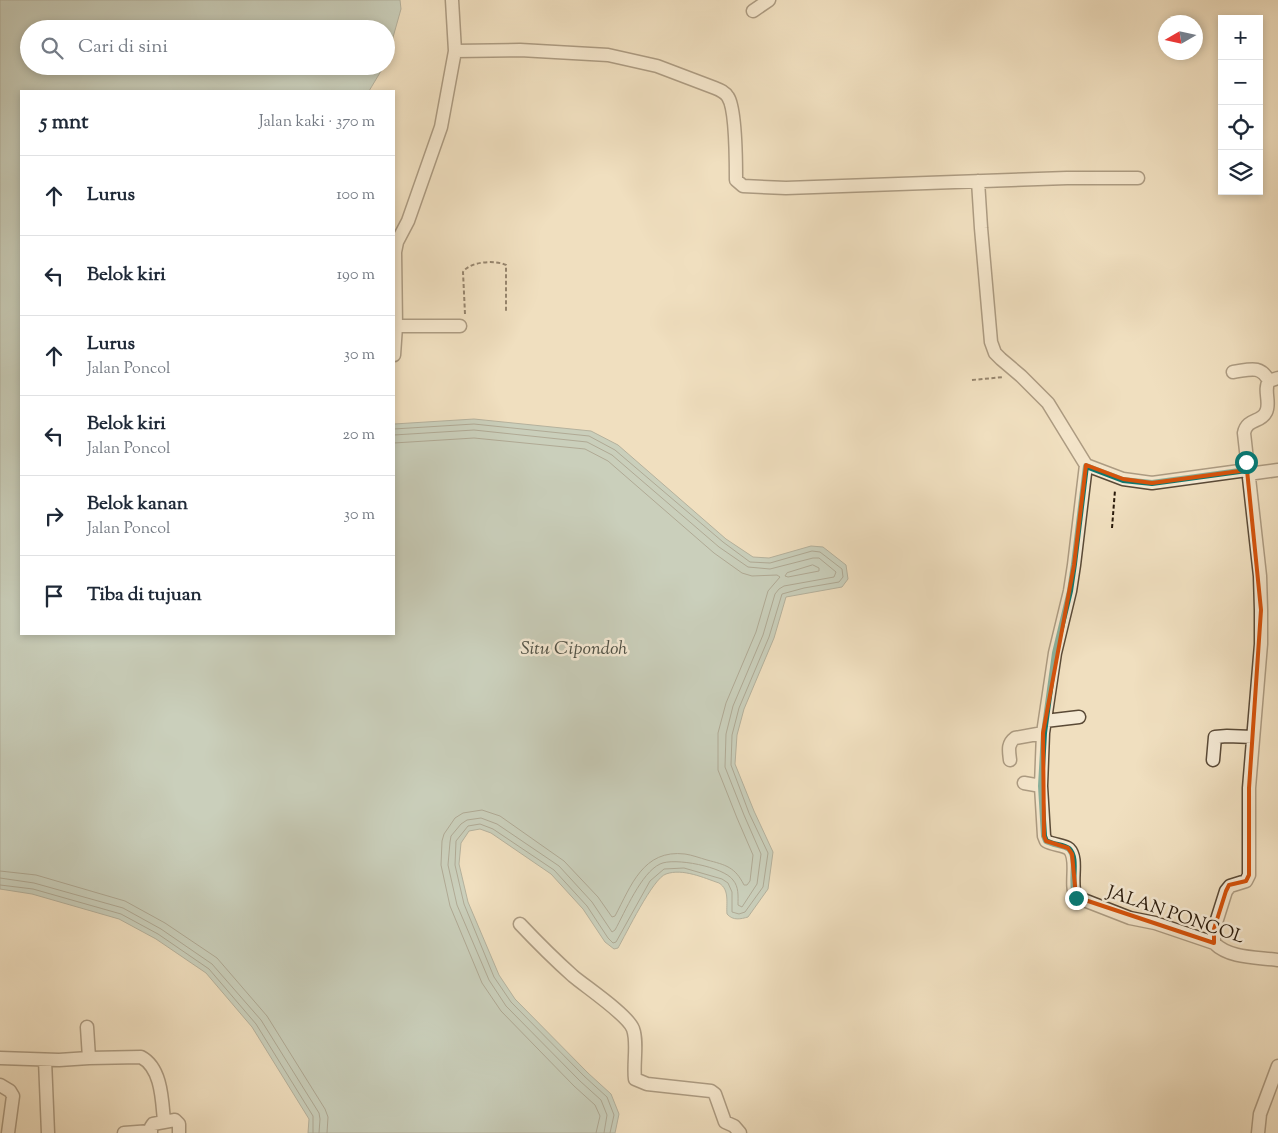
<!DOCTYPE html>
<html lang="id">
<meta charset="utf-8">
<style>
:root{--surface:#fff;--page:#f2f2f3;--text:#1f2937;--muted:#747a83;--line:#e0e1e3}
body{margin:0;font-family:"Sorts Mill Goudy",serif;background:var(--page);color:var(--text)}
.controls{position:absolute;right:15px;top:15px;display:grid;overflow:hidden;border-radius:0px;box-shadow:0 2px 8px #0003}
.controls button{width:45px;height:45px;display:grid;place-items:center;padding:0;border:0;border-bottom:1px solid var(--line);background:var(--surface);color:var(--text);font:25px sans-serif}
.compass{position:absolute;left:1158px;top:15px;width:45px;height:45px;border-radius:50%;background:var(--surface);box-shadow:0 2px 8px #0003;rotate:261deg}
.stop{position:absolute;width:15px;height:15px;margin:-11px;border:4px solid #0f766e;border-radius:50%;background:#fff}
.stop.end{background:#0f766e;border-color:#fff;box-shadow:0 1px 5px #0008}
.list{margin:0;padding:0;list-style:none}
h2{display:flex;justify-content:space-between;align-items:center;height:65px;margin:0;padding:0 20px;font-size:21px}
h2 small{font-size:16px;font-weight:400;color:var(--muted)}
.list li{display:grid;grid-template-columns:32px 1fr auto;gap:15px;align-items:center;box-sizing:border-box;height:80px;padding:0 20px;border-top:1px solid var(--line)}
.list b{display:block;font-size:19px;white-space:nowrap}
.list p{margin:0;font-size:16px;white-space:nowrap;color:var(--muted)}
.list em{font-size:16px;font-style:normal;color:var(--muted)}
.icon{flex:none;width:28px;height:28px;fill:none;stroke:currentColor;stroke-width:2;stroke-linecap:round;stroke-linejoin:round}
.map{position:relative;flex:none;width:1278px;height:1133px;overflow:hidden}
.search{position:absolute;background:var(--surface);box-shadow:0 2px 8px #0003;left:20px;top:20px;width:375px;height:55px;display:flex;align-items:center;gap:12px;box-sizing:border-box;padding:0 18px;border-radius:28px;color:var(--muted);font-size:19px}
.panel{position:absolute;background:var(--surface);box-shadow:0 2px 8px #0003;left:20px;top:90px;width:375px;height:545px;border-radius:0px}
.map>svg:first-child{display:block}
.water{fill:#9bbcb7;stroke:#6d7b72}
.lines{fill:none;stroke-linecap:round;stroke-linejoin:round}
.shore{stroke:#626a60;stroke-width:1}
.street-casing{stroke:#5a4a37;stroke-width:15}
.path{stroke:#28190a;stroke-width:2;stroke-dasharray:4 2.5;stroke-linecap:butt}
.street{stroke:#f5ead5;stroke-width:12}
.route{stroke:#0f766e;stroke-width:6}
.marked{fill:none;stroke:#d5530c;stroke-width:4;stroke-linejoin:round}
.labels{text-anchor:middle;stroke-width:5;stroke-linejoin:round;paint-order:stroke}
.street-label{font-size:18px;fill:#28190a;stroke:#f5ead5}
.water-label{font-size:19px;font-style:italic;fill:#505247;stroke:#f5ead5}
</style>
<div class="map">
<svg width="1278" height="1133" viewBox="0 0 1278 1133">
<rect width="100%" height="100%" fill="#f0dfbf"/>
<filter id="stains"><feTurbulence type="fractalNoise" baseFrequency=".004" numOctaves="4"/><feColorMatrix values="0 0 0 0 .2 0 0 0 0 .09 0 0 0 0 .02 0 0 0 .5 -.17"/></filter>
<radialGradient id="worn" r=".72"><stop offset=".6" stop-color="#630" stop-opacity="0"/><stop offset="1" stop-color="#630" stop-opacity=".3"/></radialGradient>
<path class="water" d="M 0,0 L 400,0 L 401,9 L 386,62 L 386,29 L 29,29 L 29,66 L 384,66 L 369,91 L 21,91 L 21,634 L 394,634 L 394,424 L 474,419 L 591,431 L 618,445 L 726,539 L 753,557 L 769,558 L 811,546 L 823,547 L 846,565 L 848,579 L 842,587 L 786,597 L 774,638 L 744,709 L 737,735 L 735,764 L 754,811 L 773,852 L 768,889 L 748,917 C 741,919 733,921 727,914 C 726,903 730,890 719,883 C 704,878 683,868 666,874 C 653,878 626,934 618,948 L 614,949 L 605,942 L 583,909 L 551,874 L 491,833 L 480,829 L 469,831 L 461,843 L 459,864 L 468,902 L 499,975 L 515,999 L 588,1073 L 611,1094 L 619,1114 L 615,1133 L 308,1133 L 309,1119 L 252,1027 L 206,973 L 156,939 L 119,919 L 32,894 L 0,889 Z"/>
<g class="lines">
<path class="shore" d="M 394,429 L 474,424 L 589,436 L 615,450 L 723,542 L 750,562 L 770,563 L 812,551 L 820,552 L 842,569 L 843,577 L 839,582 L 804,588 L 782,594 L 769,637 L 739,708 L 732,735 L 731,765 L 749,813 L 768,853 L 763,887 L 745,912 L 739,914 L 732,912 L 732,892 L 728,883 L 722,879 L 684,868 L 664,869 L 650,881 L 616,942 L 613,943 L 608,938 L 587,906 L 554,870 L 493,829 L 480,824 L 468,826 L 456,841 L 455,865 L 464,904 L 494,977 L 511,1002 L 584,1076 L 607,1097 L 614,1115 L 610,1133
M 394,435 L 474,430 L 587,442 L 612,455 L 719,547 L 748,567 L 770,569 L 813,558 L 819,558 L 836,572 L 834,577 L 784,586 L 779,589 L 775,594 L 763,635 L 733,706 L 726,734 L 725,767 L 744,815 L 761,854 L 757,884 L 742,907 L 738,905 C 738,896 739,887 733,880 C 724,867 674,857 660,864 C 641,873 625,912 615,930 L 612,932 L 592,902 L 559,866 L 497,824 L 481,818 L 467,820 L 461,824 L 451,836 L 450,842 L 448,865 L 457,905 L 489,980 L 506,1006 L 580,1081 L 601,1100 L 607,1115 L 604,1133
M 394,443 L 474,438 L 585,449 L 608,461 L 714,553 L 742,573 L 752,576 L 777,575 L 780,577 L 768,591 L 756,632 L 726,703 L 718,733 L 718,770 L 737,818 L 753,855 L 750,881 L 747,885 L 744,885 C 735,867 726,865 707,860 C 700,858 692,855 685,854 C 643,849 631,886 615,916 L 612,917 L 598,897 L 564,861 L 500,816 L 482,810 L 463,813 L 455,818 L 444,834 L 442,841 L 441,865 L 450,906 L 482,983 L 501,1011 L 574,1086 L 595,1105 L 600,1116 L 596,1133
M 813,565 L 819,568 L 819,571 L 788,577 L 785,576 L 787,573 Z
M 0,871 L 36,875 L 125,901 L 165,923 L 217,958 L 267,1016 L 325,1109 L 328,1117 L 327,1133
M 0,878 L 34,883 L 123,908 L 161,929 L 212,964 L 261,1020 L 319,1113 L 320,1119 L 319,1133
M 0,885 L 33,889 L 121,914 L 158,934 L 209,969 L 256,1024 L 313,1116 L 313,1133"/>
<g class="street-casing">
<path id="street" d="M 452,0 L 455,51 L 441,127 L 408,221 L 397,242 L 395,252 L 396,326 L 460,326
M 753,11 L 769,0
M 455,51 L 520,50 L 608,55 L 657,66 L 715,88 C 720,90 725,92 728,97 C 736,109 736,163 736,180 L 743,186 L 786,188 L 1067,178 L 1138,178
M 978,181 L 981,228 L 991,342 L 995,353 L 1001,359 L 1021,376 L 1048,403 L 1086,465 L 1123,479 L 1152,483 L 1247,470
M 394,355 L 396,326
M 1233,372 C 1249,370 1260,364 1269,381
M 1086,465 L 1074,565 L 1070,591 L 1055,653 L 1043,733 L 1041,786 L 1044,836 L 1046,841 C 1053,845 1064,845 1069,849 C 1079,859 1069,884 1076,897 L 1130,918 L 1155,923 L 1214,943 C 1230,959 1258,957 1278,960
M 1248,474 L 1278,470
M 1045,721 L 1079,717
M 1010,760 C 1009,751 1007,744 1015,738 L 1043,733
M 1213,760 L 1215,737 L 1227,736 L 1253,737
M 1024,783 L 1041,786
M 520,924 C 537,942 554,959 573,976 C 586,987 628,1015 633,1029 C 638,1042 633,1064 635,1079 L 647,1084 L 711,1091 L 715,1094 L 725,1122 L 734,1126 L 740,1133
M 1214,943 L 1214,929 L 1226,891 L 1230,886 L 1246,881 L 1249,875 L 1249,788 L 1261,644 L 1261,610 L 1260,576 L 1244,433 C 1247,418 1261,423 1266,412 C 1271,403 1263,390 1269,381 L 1278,378
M 87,1027 L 89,1058
M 0,1058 L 59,1060 L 89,1058 L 141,1057 C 162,1068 162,1101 164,1121
M 45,1060 L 48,1133
M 0,1085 L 10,1091 L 13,1096 L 8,1133
M 124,1133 L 151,1131
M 151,1133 L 151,1127 L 153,1124 L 175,1120 L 179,1124 L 179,1133
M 1258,1133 L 1260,1114 L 1278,1066"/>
</g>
<path class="path" d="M 465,314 L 463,272 C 470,261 496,260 506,265 L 506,311
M 972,380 L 1004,377
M 1112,528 L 1115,490"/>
<use href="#street" class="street"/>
</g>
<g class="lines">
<path class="route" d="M 1076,898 C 1069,884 1079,859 1069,849 C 1064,845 1053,845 1046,841 L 1044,836 L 1041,786 L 1044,733 L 1055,653 L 1070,591 L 1074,564 L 1086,466 L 1123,480 L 1152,483 L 1247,470 L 1246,462"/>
</g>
<path d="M0 0H1278V1133H0ZM 1086,465 L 1123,479 L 1152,483 L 1247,470 L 1261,610 L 1249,788 L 1249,875 L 1246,881 L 1229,885 L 1226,891 L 1214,929 L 1214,943 L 1076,897 L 1072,854 L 1068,848 L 1046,841 L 1044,836 L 1043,733 L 1074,565 Z" fill="#f0dfbf" fill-opacity=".55" fill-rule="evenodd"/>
<path class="marked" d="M 1086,465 L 1123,479 L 1152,483 L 1247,470 L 1261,610 L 1249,788 L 1249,875 L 1246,881 L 1229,885 L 1226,891 L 1214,929 L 1214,943 L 1076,897 L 1072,854 L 1068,848 L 1046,841 L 1044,836 L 1043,733 L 1074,565 Z"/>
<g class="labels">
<g class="street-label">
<text transform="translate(1176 914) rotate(19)" y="6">JALAN PONCOL</text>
</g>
<g class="water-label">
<text x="574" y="654">Situ Cipondoh</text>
</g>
</g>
<rect width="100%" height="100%" filter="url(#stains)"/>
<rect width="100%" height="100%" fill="url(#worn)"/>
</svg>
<div class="controls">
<button>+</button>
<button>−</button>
<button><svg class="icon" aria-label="locate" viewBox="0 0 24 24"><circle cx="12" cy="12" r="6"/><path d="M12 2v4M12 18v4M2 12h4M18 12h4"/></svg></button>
<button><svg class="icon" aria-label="layers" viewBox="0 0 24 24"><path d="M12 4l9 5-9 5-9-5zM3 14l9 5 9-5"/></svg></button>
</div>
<svg class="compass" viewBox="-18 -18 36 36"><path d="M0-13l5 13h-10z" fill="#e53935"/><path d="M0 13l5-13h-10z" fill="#747a83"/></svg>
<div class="stop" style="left:1246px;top:462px"></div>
<div class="stop end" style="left:1076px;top:898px"></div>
<div class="search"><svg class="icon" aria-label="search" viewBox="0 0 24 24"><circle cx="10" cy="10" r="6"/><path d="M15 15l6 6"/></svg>Cari di sini</div>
<section class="panel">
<h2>5 mnt<small>Jalan kaki · 370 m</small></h2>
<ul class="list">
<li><svg class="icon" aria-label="ahead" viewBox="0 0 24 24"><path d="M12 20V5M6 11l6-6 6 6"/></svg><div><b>Lurus</b></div><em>100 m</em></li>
<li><svg class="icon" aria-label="left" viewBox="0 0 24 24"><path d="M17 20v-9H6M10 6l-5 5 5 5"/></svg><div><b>Belok kiri</b></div><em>190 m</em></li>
<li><svg class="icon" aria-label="ahead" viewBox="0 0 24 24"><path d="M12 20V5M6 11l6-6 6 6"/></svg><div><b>Lurus</b><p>Jalan Poncol</p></div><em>30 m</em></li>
<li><svg class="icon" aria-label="left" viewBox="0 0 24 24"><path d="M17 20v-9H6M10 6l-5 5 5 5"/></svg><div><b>Belok kiri</b><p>Jalan Poncol</p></div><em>20 m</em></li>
<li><svg class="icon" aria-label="right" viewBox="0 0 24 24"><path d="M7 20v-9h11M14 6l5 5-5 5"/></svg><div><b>Belok kanan</b><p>Jalan Poncol</p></div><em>30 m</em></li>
<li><svg class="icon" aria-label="arrive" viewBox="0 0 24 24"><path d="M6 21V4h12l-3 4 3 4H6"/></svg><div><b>Tiba di tujuan</b></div></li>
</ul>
</section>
</div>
